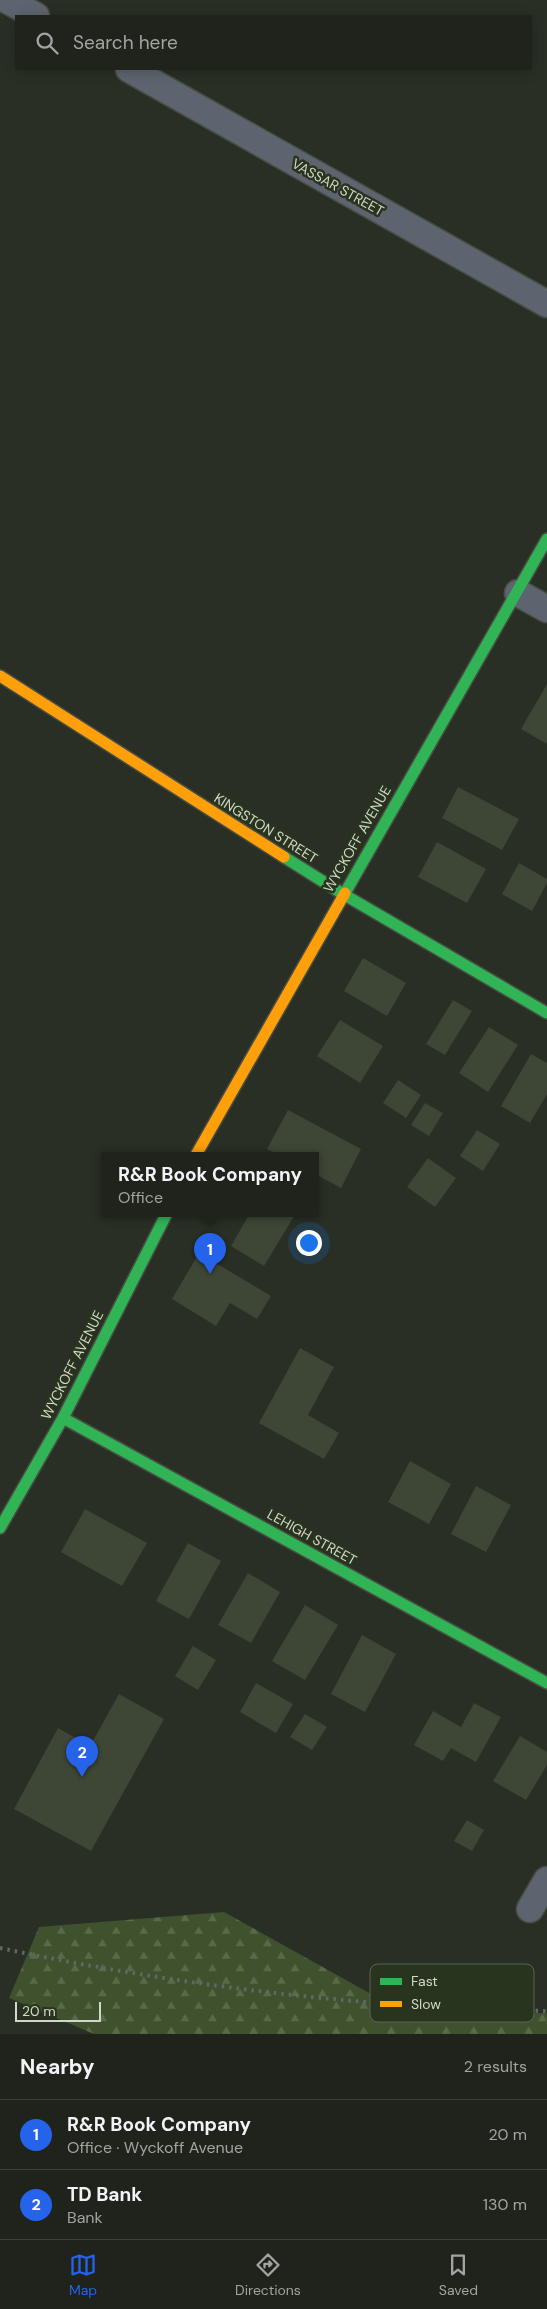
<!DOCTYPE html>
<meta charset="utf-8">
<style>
:root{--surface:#1f231b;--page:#272b24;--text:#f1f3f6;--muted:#a1a4a3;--line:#3c403a;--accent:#2563eb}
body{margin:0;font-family:"DM Sans",sans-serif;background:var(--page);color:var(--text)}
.scale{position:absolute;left:15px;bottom:12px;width:86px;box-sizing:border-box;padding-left:5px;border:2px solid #d1d8ca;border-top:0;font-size:14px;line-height:18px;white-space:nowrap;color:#d1d8ca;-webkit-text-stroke:4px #29341f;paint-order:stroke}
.you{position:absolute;left:308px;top:1242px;width:18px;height:18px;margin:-12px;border:4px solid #fff;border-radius:50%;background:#1a73e8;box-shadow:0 0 0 8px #1a73e833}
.badge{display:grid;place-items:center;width:32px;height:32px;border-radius:50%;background:var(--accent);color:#fff;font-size:16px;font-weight:700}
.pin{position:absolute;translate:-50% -41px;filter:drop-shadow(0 1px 2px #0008)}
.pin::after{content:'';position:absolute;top:26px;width:18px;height:15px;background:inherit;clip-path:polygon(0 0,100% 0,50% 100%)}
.popup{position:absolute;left:101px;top:1152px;width:218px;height:65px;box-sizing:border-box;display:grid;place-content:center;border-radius:0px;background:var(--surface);filter:drop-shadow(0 1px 4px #0005);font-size:16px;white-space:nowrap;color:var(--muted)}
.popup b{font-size:19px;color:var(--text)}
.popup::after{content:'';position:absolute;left:50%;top:100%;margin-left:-10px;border:10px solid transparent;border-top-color:var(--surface)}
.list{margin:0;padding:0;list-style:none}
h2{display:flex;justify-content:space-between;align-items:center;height:65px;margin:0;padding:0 20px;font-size:21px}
h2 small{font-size:16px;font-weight:400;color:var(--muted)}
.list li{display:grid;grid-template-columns:32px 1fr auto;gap:15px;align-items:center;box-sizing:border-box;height:70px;padding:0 20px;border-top:1px solid var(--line)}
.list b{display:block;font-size:19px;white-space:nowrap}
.list p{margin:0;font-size:16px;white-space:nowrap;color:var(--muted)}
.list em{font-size:16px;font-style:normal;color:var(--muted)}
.icon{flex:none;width:28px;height:28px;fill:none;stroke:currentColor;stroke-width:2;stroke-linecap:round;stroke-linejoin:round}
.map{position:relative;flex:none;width:547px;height:2034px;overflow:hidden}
.search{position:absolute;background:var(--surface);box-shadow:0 2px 12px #0003;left:15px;right:15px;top:15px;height:55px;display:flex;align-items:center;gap:12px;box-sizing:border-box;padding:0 18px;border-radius:0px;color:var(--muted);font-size:19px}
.sheet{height:205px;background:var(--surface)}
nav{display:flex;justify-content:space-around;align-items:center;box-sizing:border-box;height:70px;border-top:1px solid var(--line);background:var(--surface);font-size:14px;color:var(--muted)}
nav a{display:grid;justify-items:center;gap:2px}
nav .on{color:var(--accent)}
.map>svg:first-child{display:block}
.forest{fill:url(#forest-firs)}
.building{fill:#3e4636}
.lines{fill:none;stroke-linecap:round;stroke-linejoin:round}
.street-casing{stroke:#474d43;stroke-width:29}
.fast-casing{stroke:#474d43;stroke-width:14}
.slow-casing{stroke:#474d43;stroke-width:14}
.street{stroke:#5d646f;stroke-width:26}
.fast{stroke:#30b455;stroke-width:11}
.slow{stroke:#ff9f0a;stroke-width:11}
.rail{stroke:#626767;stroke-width:4;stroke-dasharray:2.5 5;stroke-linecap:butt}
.labels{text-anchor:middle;stroke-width:5;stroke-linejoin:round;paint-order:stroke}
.street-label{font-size:14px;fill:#d1d8ca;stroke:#29341f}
.key{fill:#29341f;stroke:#5b6552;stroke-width:1}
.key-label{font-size:14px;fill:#d1d8ca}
</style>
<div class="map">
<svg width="547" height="2034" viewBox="0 0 547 2034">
<defs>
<pattern id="forest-firs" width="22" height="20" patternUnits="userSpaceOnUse" patternTransform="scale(1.25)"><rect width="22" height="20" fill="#3f512d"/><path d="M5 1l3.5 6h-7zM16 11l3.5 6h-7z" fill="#5a694a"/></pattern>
</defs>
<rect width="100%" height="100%" fill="#292f24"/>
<path class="forest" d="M 224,1912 L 407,2014 L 547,2013 L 547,2034 L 94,2034 L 9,1998 L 39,1927 Z"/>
<path class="building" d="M 547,684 L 547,744 L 521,729 Z
M 458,787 L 519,819 L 502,850 L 442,818 Z
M 437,842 L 486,869 L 467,903 L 418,877 Z
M 519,863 L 547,879 L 547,883 L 532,911 L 502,894 Z
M 363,958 L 406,983 L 387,1016 L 344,991 Z
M 453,1000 L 472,1011 L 445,1055 L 426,1044 Z
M 340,1020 L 383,1046 L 360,1083 L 317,1056 Z
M 489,1027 L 518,1045 L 488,1092 L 459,1073 Z
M 531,1054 L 547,1063 L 547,1094 L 530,1123 L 501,1106 Z
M 398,1080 L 421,1095 L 406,1118 L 383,1103 Z
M 425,1103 L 443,1113 L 429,1136 L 411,1125 Z
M 288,1110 L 361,1149 L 341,1188 L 315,1174 L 315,1155 L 279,1155 L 267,1149 Z
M 477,1130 L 500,1144 L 483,1171 L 460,1156 Z
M 428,1158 L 456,1178 L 435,1207 L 407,1187 Z
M 250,1213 L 296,1213 L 264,1266 L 231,1246 Z
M 199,1253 L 271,1296 L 257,1319 L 230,1303 L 216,1326 L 172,1299 Z
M 300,1348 L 334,1367 L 308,1415 L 339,1433 L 324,1459 L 259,1423 Z
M 410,1461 L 451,1484 L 429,1524 L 388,1502 Z
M 476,1486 L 511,1505 L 486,1552 L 451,1534 Z
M 85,1509 L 147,1543 L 122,1586 L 61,1552 Z
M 188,1543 L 221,1561 L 189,1619 L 156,1601 Z
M 248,1573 L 280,1592 L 251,1643 L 218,1625 Z
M 305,1605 L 338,1625 L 305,1680 L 272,1661 Z
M 362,1635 L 396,1654 L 365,1712 L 331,1694 Z
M 193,1646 L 216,1660 L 198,1690 L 175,1676 Z
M 256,1683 L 293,1704 L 276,1733 L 240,1712 Z
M 119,1694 L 164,1719 L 91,1851 L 14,1809 L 58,1728 L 90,1746 Z
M 474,1703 L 501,1717 L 476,1762 L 451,1748 L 443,1761 L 414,1745 L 433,1711 L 461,1727 Z
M 305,1714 L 327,1727 L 312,1750 L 290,1737 Z
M 520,1736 L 547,1752 L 547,1765 L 526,1800 L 493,1781 Z
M 467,1820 L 484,1830 L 472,1851 L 454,1841 Z"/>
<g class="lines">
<g class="street-casing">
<path id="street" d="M 7,0 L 36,16
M 129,69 L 547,304
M 518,593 L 547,609
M 530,1909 L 547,1880"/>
</g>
<g class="fast-casing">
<path id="fast" d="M 284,857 L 343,894 L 547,1013
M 345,893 L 547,539
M 63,1418 L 547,1683
M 0,1528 L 63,1418 L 167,1213"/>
</g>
<g class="slow-casing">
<path id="slow" d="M 0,676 L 284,857
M 196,1155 L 345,893"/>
</g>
<use href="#street" class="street"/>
<use href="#fast" class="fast"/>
<use href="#slow" class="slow"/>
<path class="rail" d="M 0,1948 C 180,1986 363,2008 547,2011"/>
</g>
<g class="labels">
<g class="street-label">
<text transform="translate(338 187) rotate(29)" y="5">VASSAR STREET</text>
<text transform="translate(266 828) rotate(32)" y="5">KINGSTON STREET</text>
<text transform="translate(357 839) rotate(-60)" y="5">WYCKOFF AVENUE</text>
<text transform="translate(72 1365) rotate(-63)" y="5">WYCKOFF AVENUE</text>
<text transform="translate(312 1537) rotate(29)" y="5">LEHIGH STREET</text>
</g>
</g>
<rect x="370" y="1964" width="164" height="58" rx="8" class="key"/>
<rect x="380" y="1978" width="22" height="7" fill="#30b455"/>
<rect x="380" y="2001" width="22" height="6" fill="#ff9f0a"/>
<g class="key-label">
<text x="411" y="1986">Fast</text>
<text x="411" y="2009">Slow</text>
</g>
</svg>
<div class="scale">20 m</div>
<div class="you"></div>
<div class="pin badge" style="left:210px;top:1274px">1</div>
<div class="popup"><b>R&amp;R Book Company</b>Office</div>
<div class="pin badge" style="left:82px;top:1777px">2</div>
<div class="search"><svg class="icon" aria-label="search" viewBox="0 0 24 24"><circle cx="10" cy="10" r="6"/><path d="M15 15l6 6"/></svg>Search here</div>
</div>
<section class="sheet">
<h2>Nearby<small>2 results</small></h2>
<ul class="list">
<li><span class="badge">1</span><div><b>R&amp;R Book Company</b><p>Office · Wyckoff Avenue</p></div><em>20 m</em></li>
<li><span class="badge">2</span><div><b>TD Bank</b><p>Bank</p></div><em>130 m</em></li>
</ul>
</section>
<nav>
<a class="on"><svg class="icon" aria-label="map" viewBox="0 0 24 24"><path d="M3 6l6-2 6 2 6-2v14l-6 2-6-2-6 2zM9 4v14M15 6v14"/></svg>Map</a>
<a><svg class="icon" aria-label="directions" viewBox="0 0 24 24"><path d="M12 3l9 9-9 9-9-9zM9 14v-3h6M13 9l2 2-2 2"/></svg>Directions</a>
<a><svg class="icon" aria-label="saved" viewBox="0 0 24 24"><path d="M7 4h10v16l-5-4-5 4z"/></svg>Saved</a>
</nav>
